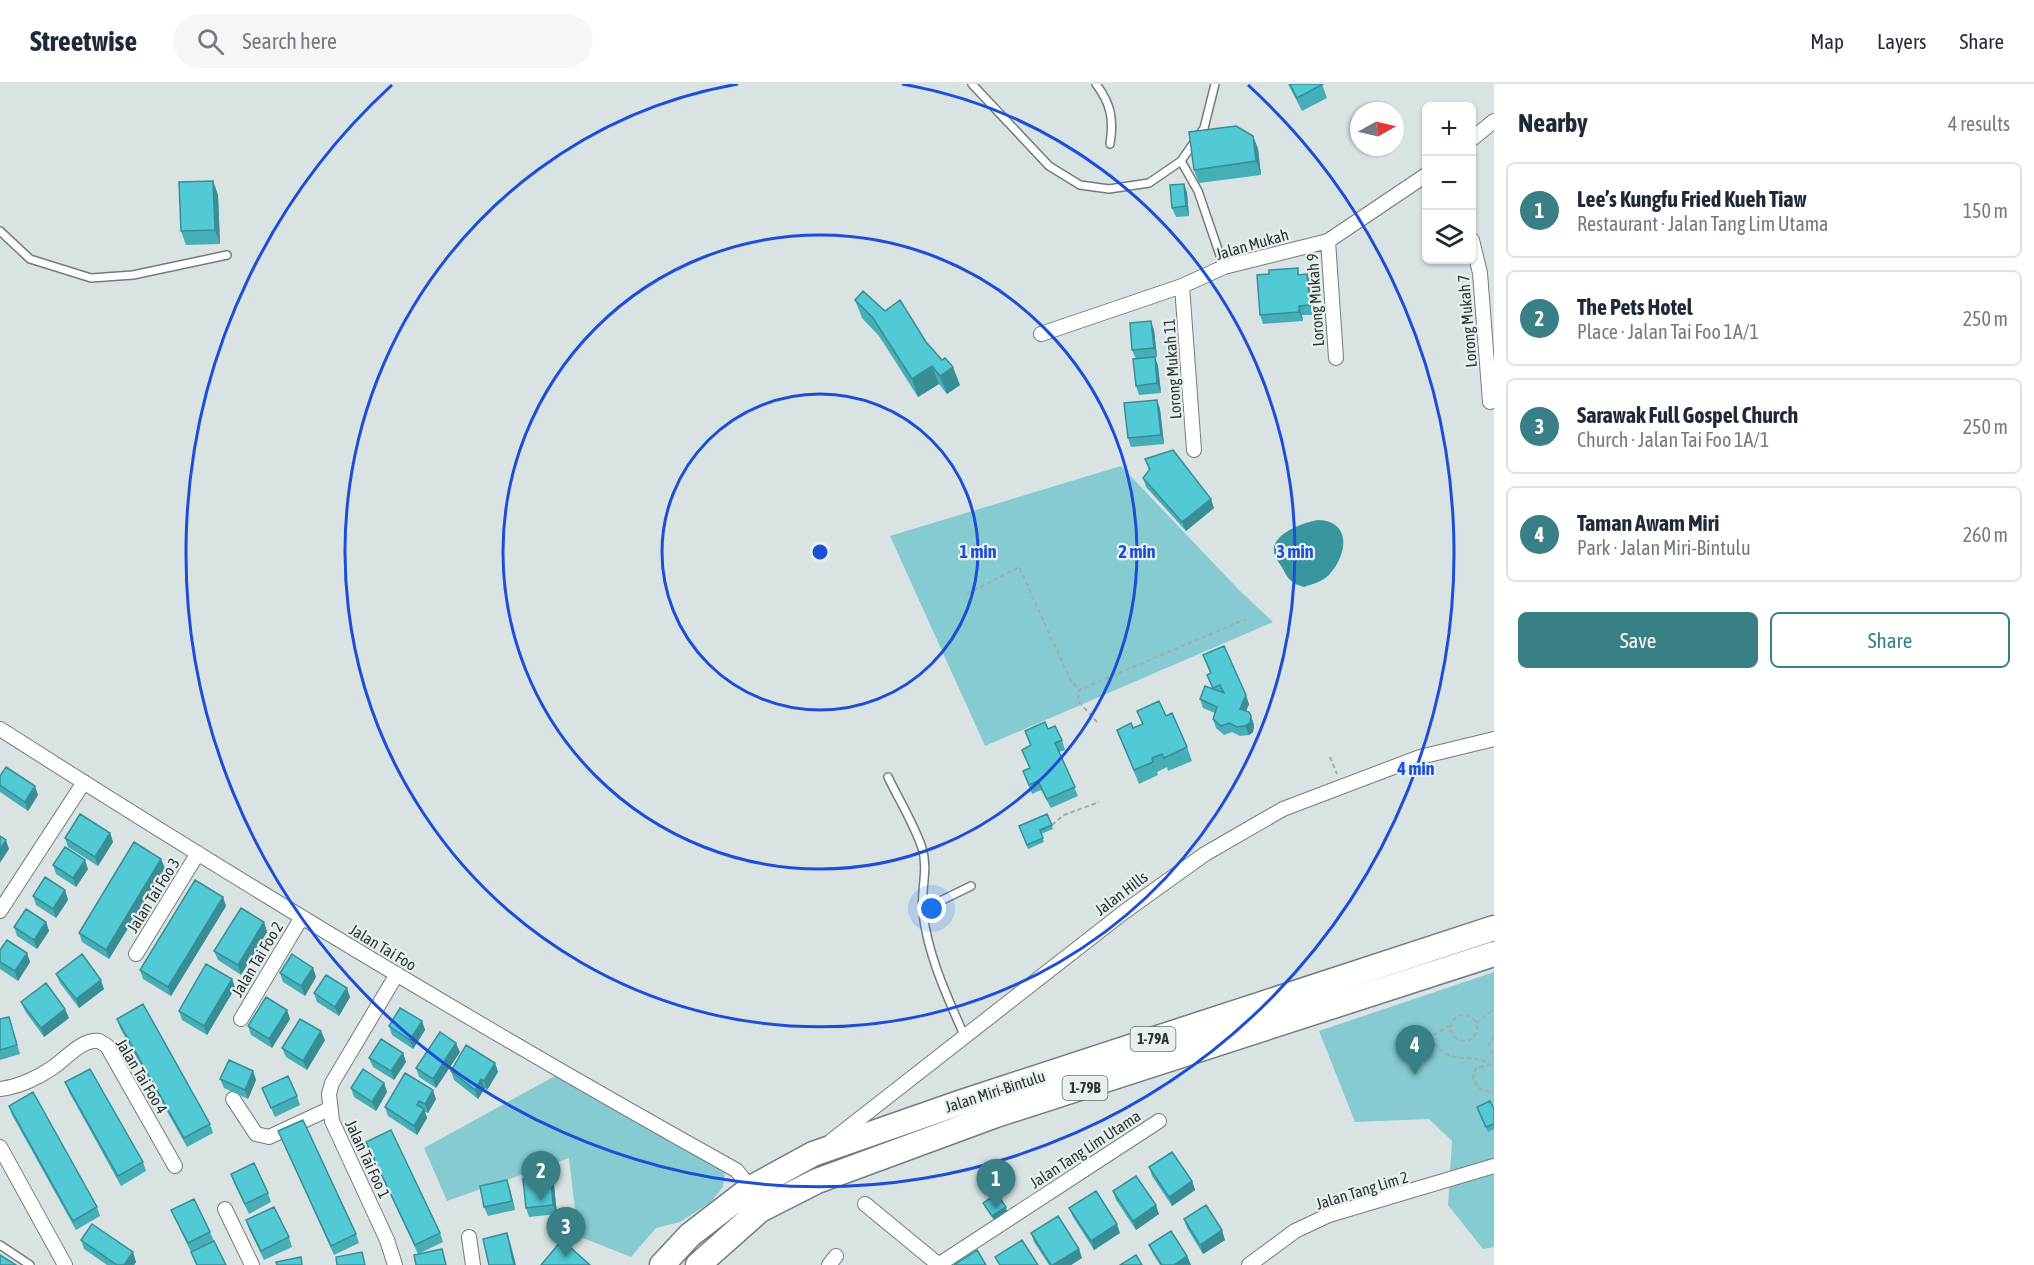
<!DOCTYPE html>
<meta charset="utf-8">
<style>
:root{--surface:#fff;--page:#f6f6f7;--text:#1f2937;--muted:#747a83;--line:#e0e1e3;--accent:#388086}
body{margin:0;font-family:"Asap Condensed",sans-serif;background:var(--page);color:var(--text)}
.controls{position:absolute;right:18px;top:18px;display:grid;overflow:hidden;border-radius:9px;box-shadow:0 2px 4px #0004}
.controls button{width:54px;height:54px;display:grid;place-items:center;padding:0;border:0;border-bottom:2px solid var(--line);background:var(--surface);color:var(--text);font:30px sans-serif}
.compass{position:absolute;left:1350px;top:18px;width:54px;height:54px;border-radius:50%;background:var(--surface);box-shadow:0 2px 4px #0004;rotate:82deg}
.you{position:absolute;left:932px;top:825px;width:21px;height:21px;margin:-15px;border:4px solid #fff;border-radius:50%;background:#1a73e8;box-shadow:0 0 0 9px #1a73e833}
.badge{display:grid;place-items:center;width:39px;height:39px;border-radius:50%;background:var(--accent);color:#fff;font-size:20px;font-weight:700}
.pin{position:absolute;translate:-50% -50px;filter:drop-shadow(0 2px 3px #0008)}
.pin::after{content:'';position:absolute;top:32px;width:21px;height:18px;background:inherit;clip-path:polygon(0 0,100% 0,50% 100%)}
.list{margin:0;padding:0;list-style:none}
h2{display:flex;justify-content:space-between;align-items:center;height:78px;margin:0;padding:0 24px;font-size:26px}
h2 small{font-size:20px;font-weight:400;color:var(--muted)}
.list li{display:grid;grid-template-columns:39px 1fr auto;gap:18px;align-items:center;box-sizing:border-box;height:96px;margin:0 12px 12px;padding:0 12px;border:2px solid var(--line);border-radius:9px}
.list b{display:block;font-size:22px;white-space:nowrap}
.list p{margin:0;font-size:20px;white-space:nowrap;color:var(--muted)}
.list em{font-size:20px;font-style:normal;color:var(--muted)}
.actions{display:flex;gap:12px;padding:18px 24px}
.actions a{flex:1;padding:14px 0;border:2px solid var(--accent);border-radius:9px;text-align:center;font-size:21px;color:var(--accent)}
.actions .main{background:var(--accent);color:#fff}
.icon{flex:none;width:33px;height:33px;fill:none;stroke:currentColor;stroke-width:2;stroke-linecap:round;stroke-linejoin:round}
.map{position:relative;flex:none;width:1494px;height:1181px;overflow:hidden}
header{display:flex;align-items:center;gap:36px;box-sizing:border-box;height:84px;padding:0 30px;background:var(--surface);border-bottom:2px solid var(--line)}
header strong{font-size:28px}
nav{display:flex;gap:33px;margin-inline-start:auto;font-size:21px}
.search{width:420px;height:54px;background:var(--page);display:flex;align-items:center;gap:15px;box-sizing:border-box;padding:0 21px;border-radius:33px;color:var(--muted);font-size:22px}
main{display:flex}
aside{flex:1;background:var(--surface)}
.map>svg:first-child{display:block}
.green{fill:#85cbd1}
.water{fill:#3a969e}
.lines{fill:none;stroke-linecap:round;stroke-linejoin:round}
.lane-casing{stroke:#737c7d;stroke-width:10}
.street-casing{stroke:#737c7d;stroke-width:16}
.highway-casing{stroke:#737c7d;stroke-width:27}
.path{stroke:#a4acac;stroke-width:2;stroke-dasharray:4.5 3;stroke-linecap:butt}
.lane{stroke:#fff;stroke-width:7}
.street{stroke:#fff;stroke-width:14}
.highway{stroke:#fff;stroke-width:24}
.wall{fill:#46aeb7}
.shaded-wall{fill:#398d95}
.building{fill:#51cad5;stroke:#398d95;stroke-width:1.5}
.ring{fill:none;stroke:#1d4ed8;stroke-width:3}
.labels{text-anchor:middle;stroke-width:4.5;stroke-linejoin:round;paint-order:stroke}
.shield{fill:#e7f0f1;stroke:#666c6c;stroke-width:1.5}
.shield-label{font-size:15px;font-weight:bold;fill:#2f3333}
.street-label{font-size:16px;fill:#2f3333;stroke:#e7f0f1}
.centre{fill:#1d4ed8;stroke:#e7f0f1;stroke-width:3}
.ring-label{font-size:18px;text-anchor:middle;font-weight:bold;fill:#1d4ed8;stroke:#e7f0f1;stroke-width:4.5;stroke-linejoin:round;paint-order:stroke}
</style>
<header>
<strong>Streetwise</strong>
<div class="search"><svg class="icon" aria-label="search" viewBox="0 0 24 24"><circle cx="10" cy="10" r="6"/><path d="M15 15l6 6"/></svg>Search here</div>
<nav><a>Map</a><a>Layers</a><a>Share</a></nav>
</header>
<main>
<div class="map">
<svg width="1494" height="1181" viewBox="0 0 1494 1181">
<rect width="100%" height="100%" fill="#dae3e4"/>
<path class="green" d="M 1121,382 L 1239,506 L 1273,538 L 985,662 L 890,452 Z
M 1494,888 L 1494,1163 L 1483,1165 L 1448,1121 L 1452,1057 L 1429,1035 L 1355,1038 L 1319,947 Z
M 555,992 L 725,1087 L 723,1103 L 711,1118 L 680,1138 L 656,1144 L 631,1173 L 578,1152 L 569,1074 L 447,1117 L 424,1064 Z"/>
<path class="water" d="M 1318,436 C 1352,437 1348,471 1329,491 C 1323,497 1313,500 1304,503 C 1293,500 1288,496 1283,485 C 1280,480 1275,474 1274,468 C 1271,450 1304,438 1318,436 Z"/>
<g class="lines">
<g class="lane-casing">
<path id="lane" d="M 972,0 L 1049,82 L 1080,101 L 1109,105 L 1149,99 L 1181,77 L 1204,44 L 1215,0
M 1096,0 C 1111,20 1114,35 1110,60
M 1181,77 L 1198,107 L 1224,183
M 0,147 L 30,175 L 91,194 L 133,191 L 227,171
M 888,693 C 899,716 914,740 922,764 C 929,786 920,807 923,829 C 928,872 947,912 964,951
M 922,826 L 971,802
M 0,1161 L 30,1181"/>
</g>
<g class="street-casing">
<path id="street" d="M 1472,55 L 1494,37
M 1472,156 L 1480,189 L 1490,318
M 1328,157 L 1336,274
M 1182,202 L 1194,366
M 1041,250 L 1182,202 L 1224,183 L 1328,157 L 1426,91
M 0,645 C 241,799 486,947 736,1086 L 751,1104
M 0,827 L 84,698
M 136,870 L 198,769
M 241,935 L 302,833
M 0,1005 C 18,1003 38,994 52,984 C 66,975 81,955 99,957 L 107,962 L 175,1082
M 233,1015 L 256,1050 L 269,1053 L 329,1025
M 831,1057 L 1124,828 L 1205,770 L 1283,725 L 1420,673 L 1494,655
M 0,1063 L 65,1181
M 865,1120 L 939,1181
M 225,1125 L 252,1181
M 469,1153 L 473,1181
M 395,1181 L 387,1156 L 332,1037 L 329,1010 L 332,999 L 397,890
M 829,1181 L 836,1172
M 938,1181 L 1159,1037
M 1249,1181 L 1295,1147 L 1329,1131 L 1494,1082"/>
</g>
<g class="highway-casing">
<path id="highway" d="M 662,1181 L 690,1151 L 751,1104 L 813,1070 L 962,1018 L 1494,844
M 698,1181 L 760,1126 L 817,1097 L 996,1031 L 1494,870"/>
</g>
<path class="path" d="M 967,510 L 1019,483 L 1070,595 L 1079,606
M 1097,638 L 1078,617 L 1079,606 L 1246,535
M 1330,673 L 1337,690
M 1052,741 L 1064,731 L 1099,718
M1451 944a13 13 0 1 1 26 0a13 13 0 1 1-26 0Z
M 1476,939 L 1494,925
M 1405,946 L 1430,953 L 1451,941
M 1494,952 L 1489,961 L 1494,973
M 1430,953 C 1452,989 1470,962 1494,984
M 1491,981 L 1476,984 L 1473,995 L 1480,1005 L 1494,1009"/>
<use href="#lane" class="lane"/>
<use href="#street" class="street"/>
<use href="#highway" class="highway"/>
</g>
<path class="wall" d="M 1288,0 L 1322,0 L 1327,14 L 1302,27 Z
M 1253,52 L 1258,65 L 1261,91 L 1199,99 L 1194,86 Z
M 213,97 L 218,111 L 220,160 L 186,161 L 181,147 Z
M 1184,100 L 1187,109 L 1189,132 L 1176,133 L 1172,124 Z
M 1307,190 L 1311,200 L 1313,231 L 1302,231 L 1303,237 L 1263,240 L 1260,231 L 1300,191 Z
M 855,216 L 885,227 L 926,258 L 960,301 L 947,310 L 939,300 L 918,313 L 879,252 L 862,234 Z
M 1154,246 L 1157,273 L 1136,275 L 1132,266 Z
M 1155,273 L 1158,282 L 1161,309 L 1139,311 L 1136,302 Z
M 1157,316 L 1160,325 L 1164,360 L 1131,363 L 1128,354 Z
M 1145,375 L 1214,424 L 1186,447 L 1146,403 L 1143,394 L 1149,386 Z
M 1203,571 L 1249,620 L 1246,627 L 1251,632 L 1254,641 L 1253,648 L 1249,651 L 1240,652 L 1232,648 L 1224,651 L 1216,644 L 1213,635 L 1215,629 L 1203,624 L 1200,615 L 1213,605 L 1207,591 L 1210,589 Z
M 1137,627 L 1166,632 L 1187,663 L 1192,677 L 1168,687 L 1167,683 L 1157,688 L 1158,691 L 1139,700 L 1117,646 L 1133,644 L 1142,640 Z
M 1048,645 L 1062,656 L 1065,666 L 1059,668 L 1078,712 L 1051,724 L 1041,706 L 1032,710 L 1023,687 L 1030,685 L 1030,661 L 1025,647 Z
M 0,692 L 38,711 L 28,727 L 0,708 Z
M 1047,730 L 1053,745 L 1041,750 L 1044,758 L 1028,765 L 1019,742 Z
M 110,749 L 113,758 L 98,782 L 68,763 L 65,754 Z
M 53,781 L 88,785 L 76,803 L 56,790 Z
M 165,784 L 109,875 L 82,858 L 79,849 Z
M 65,806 L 68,816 L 56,834 L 36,821 L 33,812 Z
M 223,813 L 226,822 L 171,912 L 143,895 L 140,886 Z
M 46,838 L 49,847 L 37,865 L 17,852 L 14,843 Z
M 264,838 L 267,848 L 241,891 L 218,876 L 214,867 Z
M 0,866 L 27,869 L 30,878 L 18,897 L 0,885 Z
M 313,884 L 316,893 L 305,912 L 283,898 L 280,889 Z
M 56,890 L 104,905 L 79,924 L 60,899 Z
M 232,895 L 235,904 L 207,951 L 182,936 L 179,927 Z
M 314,909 L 350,913 L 339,932 L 317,918 Z
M 21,918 L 69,934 L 44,953 L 25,927 Z
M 287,926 L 290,935 L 272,964 L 251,951 L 248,942 Z
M 9,933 L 20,970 L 0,976 L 0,935 Z
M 117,935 L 210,1040 L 213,1049 L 187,1063 L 120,944 Z
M 422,937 L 425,946 L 413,965 L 392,951 L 389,942 Z
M 325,956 L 307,986 L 286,973 L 282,964 Z
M 460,968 L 436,1004 L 419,993 L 416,984 Z
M 403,969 L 406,978 L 394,996 L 373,983 L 369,974 Z
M 495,979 L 498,988 L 487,1006 L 485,1004 L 478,1015 L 454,996 L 451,987 Z
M 253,987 L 256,996 L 248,1015 L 224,1004 L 220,995 Z
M 65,998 L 143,1078 L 146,1087 L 121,1102 L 69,1008 Z
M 384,999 L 387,1008 L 376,1027 L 354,1013 L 351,1004 Z
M 262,1004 L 297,1012 L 300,1021 L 275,1033 Z
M 436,1015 L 428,1029 L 425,1028 L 427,1034 L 417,1051 L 388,1032 L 385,1023 Z
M 9,1022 L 97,1123 L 100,1132 L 76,1146 L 12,1031 Z
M 1494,1025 L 1494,1045 L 1488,1048 L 1478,1028 Z
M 278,1047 L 356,1150 L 359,1159 L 334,1171 Z
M 366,1058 L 440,1149 L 443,1158 L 418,1170 L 370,1067 Z
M 1149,1083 L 1192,1097 L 1195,1106 L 1172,1122 L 1152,1092 Z
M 231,1090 L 268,1109 L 271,1118 L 249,1130 L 234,1099 Z
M 551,1092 L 554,1102 L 557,1130 L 529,1133 L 526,1124 Z
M 510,1105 L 515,1126 L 488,1132 L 484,1123 Z
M 1113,1107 L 1159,1130 L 1136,1146 L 1116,1116 Z
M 983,1119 L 1007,1127 L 994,1136 L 985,1123 Z
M 1069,1124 L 1120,1149 L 1094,1166 L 1073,1133 Z
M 171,1126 L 210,1148 L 214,1157 L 191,1168 L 175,1135 Z
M 1184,1135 L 1225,1156 L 1203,1170 L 1187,1144 Z
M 246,1136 L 289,1153 L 292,1163 L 264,1176 L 249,1145 Z
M 1031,1149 L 1079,1165 L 1082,1174 L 1071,1181 L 1049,1181 L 1034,1158 Z
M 81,1156 L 136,1178 L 134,1181 L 107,1181 L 84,1165 Z
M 1149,1161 L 1187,1172 L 1191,1181 L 1160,1181 L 1153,1170 Z"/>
<path class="shaded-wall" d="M 1253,52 L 1258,65 L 1261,91 L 1256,77 Z
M 213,97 L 218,111 L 220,160 L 215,146 Z
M 1184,100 L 1187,109 L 1189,132 L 1186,122 Z
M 1307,190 L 1311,200 L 1313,231 L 1310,221 Z
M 1299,222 L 1302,231 L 1303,237 L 1299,228 Z
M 1151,237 L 1154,246 L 1157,273 L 1154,264 Z
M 1155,273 L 1158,282 L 1161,309 L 1157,299 Z
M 932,282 L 939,300 L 918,313 L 912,295 Z
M 953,283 L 960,301 L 947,310 L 940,292 Z
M 1157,316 L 1160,325 L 1164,360 L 1161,351 Z
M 1211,415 L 1214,424 L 1186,447 L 1182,438 Z
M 1246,611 L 1249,620 L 1243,634 L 1240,625 Z
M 1251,632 L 1254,641 L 1253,648 L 1249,651 L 1245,642 Z
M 35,702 L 38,711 L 28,727 L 25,718 Z
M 110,749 L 113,758 L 98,782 L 95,773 Z
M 6,756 L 9,765 L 0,779 L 0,765 Z
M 161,775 L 165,784 L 109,875 L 106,866 Z
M 85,776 L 88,785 L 76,803 L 73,794 Z
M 65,806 L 68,816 L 56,834 L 53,825 Z
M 223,813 L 226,822 L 171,912 L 168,903 Z
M 46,838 L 49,847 L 37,865 L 34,856 Z
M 264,838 L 267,848 L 241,891 L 238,881 Z
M 27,869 L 30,878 L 18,897 L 15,887 Z
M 313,884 L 316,893 L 305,912 L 301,902 Z
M 232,895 L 235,904 L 207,951 L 204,942 Z
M 101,896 L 104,905 L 79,924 L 76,915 Z
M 347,904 L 350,913 L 339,932 L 335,923 Z
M 65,925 L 69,934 L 44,953 L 41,944 Z
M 287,926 L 290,935 L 272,964 L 269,955 Z
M 422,937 L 425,946 L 413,965 L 410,956 Z
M 321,947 L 325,956 L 307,986 L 303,977 Z
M 456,959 L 460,968 L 436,1004 L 433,995 Z
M 403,969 L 406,978 L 394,996 L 391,987 Z
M 495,979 L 498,988 L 487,1006 L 484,997 Z
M 253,987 L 256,996 L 248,1015 L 245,1006 Z
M 481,995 L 485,1004 L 478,1015 L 475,1006 Z
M 384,999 L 387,1008 L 376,1027 L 372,1018 Z
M 433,1006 L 436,1015 L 428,1029 L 425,1020 Z
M 424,1025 L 427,1034 L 417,1051 L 414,1042 Z
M 551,1092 L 554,1102 L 557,1130 L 553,1121 Z
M 507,1096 L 510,1105 L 515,1126 L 512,1117 Z
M 1192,1097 L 1195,1106 L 1172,1122 L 1169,1113 Z
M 1156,1121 L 1159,1130 L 1136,1146 L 1133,1137 Z
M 1006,1123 L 1007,1127 L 994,1136 L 992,1132 Z
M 1117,1140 L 1120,1149 L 1094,1166 L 1091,1157 Z
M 1222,1146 L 1225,1156 L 1203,1170 L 1200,1161 Z
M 507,1149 L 510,1158 L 516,1181 L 514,1181 Z
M 1079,1165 L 1082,1174 L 1071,1181 L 1053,1181 Z
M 133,1168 L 136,1178 L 134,1181 L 124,1181 Z
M 1187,1172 L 1191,1181 L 1174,1181 Z"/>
<path class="building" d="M 1290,0 L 1323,0 L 1297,14 Z
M 1236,42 L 1253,52 L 1256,77 L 1194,86 L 1189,48 Z
M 213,97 L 215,146 L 181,147 L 179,98 Z
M 1184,100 L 1186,122 L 1172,124 L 1170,101 Z
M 1298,184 L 1298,191 L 1307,190 L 1310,221 L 1299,222 L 1299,228 L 1260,231 L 1257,191 L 1269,190 L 1269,186 Z
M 863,207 L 885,227 L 900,216 L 926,258 L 942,276 L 945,274 L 953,283 L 940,292 L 932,282 L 912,295 L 873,234 L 855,216 Z
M 1151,237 L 1154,264 L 1132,266 L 1130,239 Z
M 1155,273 L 1157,299 L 1136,302 L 1133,275 Z
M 1157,316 L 1161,351 L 1128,354 L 1124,319 Z
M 1173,366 L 1211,415 L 1182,438 L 1143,394 L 1150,385 L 1145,375 Z
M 1224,562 L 1246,611 L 1240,625 L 1249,628 L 1251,632 L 1250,639 L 1245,642 L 1237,643 L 1229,639 L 1221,642 L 1213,635 L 1217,623 L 1200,615 L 1205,602 L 1224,609 L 1220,601 L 1213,604 L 1207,591 L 1211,589 L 1203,571 Z
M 1159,617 L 1166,632 L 1172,629 L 1187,663 L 1164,674 L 1162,670 L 1152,674 L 1153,678 L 1134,686 L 1117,646 L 1131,639 L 1133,644 L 1143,640 L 1137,627 Z
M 1045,638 L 1048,645 L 1055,642 L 1062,656 L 1055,659 L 1075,703 L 1047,715 L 1038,697 L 1029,701 L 1023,687 L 1030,684 L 1022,666 L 1031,661 L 1025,647 Z
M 6,683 L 35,702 L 25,718 L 0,701 L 0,692 Z
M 80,730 L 110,749 L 95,773 L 65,754 Z
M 1047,730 L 1052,741 L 1040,746 L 1043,754 L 1027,761 L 1019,742 Z
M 0,752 L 6,756 L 0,765 Z
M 134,758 L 161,775 L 106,866 L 79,849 Z
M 65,763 L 85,776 L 73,794 L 53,781 Z
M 45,793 L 65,806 L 53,825 L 33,812 Z
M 195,796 L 223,813 L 168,903 L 140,886 Z
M 241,824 L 264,838 L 238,881 L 214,867 Z
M 26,825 L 46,838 L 34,856 L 14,843 Z
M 7,856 L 27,869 L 15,887 L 0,878 L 0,866 Z
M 82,870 L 101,896 L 76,915 L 56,890 Z
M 292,870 L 313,884 L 301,902 L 280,889 Z
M 206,880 L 232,895 L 204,942 L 179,927 Z
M 326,891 L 347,904 L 335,923 L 314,909 Z
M 46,899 L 65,925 L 41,944 L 21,918 Z
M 266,913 L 287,926 L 269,955 L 248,942 Z
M 143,920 L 210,1040 L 184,1054 L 117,935 Z
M 400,924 L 422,937 L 410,956 L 389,942 Z
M 9,933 L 17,961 L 0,966 L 0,935 Z
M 300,935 L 321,947 L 303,977 L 282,964 Z
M 440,948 L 456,959 L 433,995 L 416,984 Z
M 381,955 L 403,969 L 391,987 L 369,974 Z
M 466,961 L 495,979 L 484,997 L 481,995 L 475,1006 L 451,987 Z
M 229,976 L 253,987 L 245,1006 L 220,995 Z
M 90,985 L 143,1078 L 118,1092 L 65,998 Z
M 363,985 L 384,999 L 372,1018 L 351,1004 Z
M 405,989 L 433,1006 L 425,1020 L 419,1017 L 417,1021 L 424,1025 L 414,1042 L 385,1023 Z
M 288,992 L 297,1012 L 271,1024 L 262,1004 Z
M 33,1008 L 97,1123 L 73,1137 L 9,1022 Z
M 1490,1017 L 1494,1025 L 1494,1040 L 1486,1043 L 1477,1023 Z
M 303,1036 L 356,1150 L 331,1162 L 278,1047 Z
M 391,1046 L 440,1149 L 415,1161 L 366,1058 Z
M 1172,1068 L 1192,1097 L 1169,1113 L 1149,1083 Z
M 254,1079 L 268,1109 L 245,1120 L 231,1090 Z
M 551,1092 L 553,1121 L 526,1124 L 523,1095 Z
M 1136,1092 L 1156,1121 L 1133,1137 L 1113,1107 Z
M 507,1096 L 512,1117 L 484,1123 L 480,1102 Z
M 1096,1107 L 1117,1140 L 1091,1157 L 1069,1124 Z
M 997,1110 L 1006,1123 L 992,1132 L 983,1119 Z
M 194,1115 L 210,1148 L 188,1159 L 171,1126 Z
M 1206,1121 L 1222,1146 L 1200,1161 L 1184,1135 Z
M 274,1123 L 289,1153 L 261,1167 L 246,1136 Z
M 1058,1132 L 1079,1165 L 1053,1181 L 1051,1181 L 1031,1149 Z
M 92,1140 L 133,1168 L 124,1181 L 117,1181 L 81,1156 Z
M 1171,1147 L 1187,1172 L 1174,1181 L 1162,1181 L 1149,1161 Z
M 507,1149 L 514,1181 L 489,1181 L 483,1155 Z
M 562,1156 L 590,1181 L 541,1181 Z
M 1022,1156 L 1038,1181 L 1000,1181 L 995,1173 Z
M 214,1157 L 226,1181 L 197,1181 L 191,1168 Z
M 442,1165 L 446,1181 L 416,1181 L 414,1171 Z
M 977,1166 L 986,1181 L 954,1181 Z
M 362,1168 L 365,1181 L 337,1181 L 336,1173 Z
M 0,1171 L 16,1181 L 0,1181 Z
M 1136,1171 L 1142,1181 L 1120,1181 Z
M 301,1173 L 302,1181 L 277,1181 L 276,1178 Z"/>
<g class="ring">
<circle cx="820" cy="468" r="158"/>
<circle cx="820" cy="468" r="317"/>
<path d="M902 0A475 475 0 1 1 738 0"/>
<path d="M1248 1A634 634 0 1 1 392 1"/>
</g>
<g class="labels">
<g class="shield">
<rect x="1130.5" y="943" width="45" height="24" rx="4.5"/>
<rect x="1062.5" y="992" width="45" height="24" rx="4.5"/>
</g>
<g class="shield-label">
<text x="1153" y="960">1-79A</text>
<text x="1085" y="1009">1-79B</text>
</g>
<g class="street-label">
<text transform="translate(1252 160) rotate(-16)" y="6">Jalan Mukah</text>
<text transform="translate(1315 216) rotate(-94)" y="6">Lorong Mukah 9</text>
<text transform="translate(1467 237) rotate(-95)" y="6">Lorong Mukah 7</text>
<text transform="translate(1172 285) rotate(-94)" y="6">Lorong Mukah 11</text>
<text transform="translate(1121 809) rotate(-37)" y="6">Jalan Hills</text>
<text transform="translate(153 811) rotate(-58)" y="6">Jalan Tai Foo 3</text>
<text transform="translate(383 863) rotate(31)" y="6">Jalan Tai Foo</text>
<text transform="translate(257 875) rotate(-59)" y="6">Jalan Tai Foo 2</text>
<text transform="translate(142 992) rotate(59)" y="6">Jalan Tai Foo 4</text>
<text transform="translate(995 1007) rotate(-18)" y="6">Jalan Miri-Bintulu</text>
<text transform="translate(1085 1065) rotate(-33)" y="6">Jalan Tang Lim Utama</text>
<text transform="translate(368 1075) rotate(65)" y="6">Jalan Tai Foo 1</text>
<text transform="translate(1362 1106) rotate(-17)" y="6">Jalan Tang Lim 2</text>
</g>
</g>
<circle cx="820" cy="468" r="9" class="centre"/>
<g class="ring-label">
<text x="978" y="474">1 min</text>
<text x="1137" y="474">2 min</text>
<text x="1295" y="474">3 min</text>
<text x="1416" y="691">4 min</text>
</g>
</svg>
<div class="controls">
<button>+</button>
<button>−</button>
<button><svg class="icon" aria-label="layers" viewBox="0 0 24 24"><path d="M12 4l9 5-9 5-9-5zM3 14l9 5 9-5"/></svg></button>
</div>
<svg class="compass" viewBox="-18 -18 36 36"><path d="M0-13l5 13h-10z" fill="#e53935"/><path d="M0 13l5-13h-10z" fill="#747a83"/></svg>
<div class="you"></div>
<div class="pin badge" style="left:996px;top:1125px">1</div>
<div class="pin badge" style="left:541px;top:1117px">2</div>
<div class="pin badge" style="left:566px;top:1173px">3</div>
<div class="pin badge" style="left:1415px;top:991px">4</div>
</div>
<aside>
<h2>Nearby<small>4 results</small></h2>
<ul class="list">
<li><span class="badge">1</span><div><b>Lee’s Kungfu Fried Kueh Tiaw</b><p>Restaurant · Jalan Tang Lim Utama</p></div><em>150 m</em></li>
<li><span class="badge">2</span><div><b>The Pets Hotel</b><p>Place · Jalan Tai Foo 1A/1</p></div><em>250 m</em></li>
<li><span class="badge">3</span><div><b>Sarawak Full Gospel Church</b><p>Church · Jalan Tai Foo 1A/1</p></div><em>250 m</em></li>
<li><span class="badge">4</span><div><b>Taman Awam Miri</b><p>Park · Jalan Miri-Bintulu</p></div><em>260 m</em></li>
</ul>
<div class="actions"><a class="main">Save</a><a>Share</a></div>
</aside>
</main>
